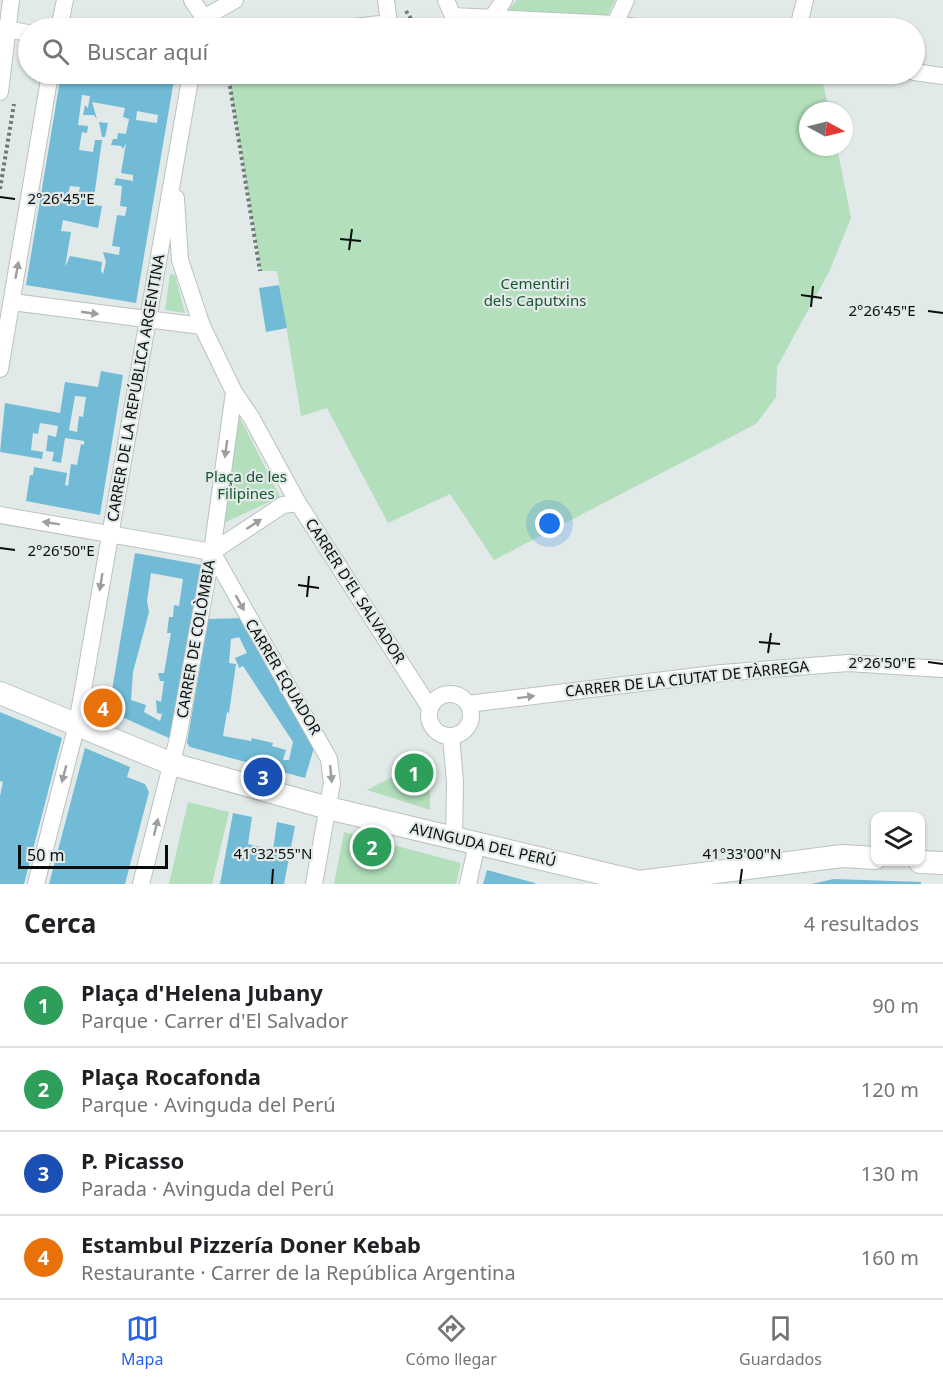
<!DOCTYPE html>
<html lang="es">
<meta charset="utf-8">
<style>
:root{--surface:#fff;--page:#f2f2f2;--text:#202124;--muted:#757577;--line:#e0e0e0;--accent:#2563eb}
body{margin:0;font-family:"Noto Sans",sans-serif;background:var(--page);color:var(--text)}
.controls{position:absolute;right:18px;bottom:18px;display:grid;overflow:hidden;border-radius:12px;box-shadow:0 2px 4px #0004}
.controls button{width:54px;height:54px;display:grid;place-items:center;padding:0;border:0;border-bottom:2px solid var(--line);background:var(--surface);color:var(--text);font:30px sans-serif}
.compass{position:absolute;left:799px;top:102px;width:54px;height:54px;border-radius:50%;background:var(--surface);box-shadow:0 2px 4px #0004;rotate:97deg}
.scale{position:absolute;left:18px;bottom:15px;width:150px;box-sizing:border-box;padding-left:6px;border:3px solid #0b0d0d;border-top:0;font-size:16px;line-height:21px;white-space:nowrap;color:#0b0d0d;-webkit-text-stroke:4px #e2e9e9;paint-order:stroke}
.you{position:absolute;left:550px;top:524px;width:21px;height:21px;margin:-15px;border:4px solid #fff;border-radius:50%;background:#1a73e8;box-shadow:0 0 0 9px #1a73e833}
.badge{display:grid;place-items:center;width:39px;height:39px;border-radius:50%;background:var(--accent);color:#fff;font-size:20px;font-weight:700}
.pin{position:absolute;translate:-50% -50%;border:3px solid #fff;box-shadow:0 2px 6px #0006}
.list{margin:0;padding:0;list-style:none}
h2{display:flex;justify-content:space-between;align-items:center;height:78px;margin:0;padding:0 24px;font-size:26px}
h2 small{font-size:20px;font-weight:400;color:var(--muted)}
.list li{display:grid;grid-template-columns:39px 1fr auto;gap:18px;align-items:center;box-sizing:border-box;height:84px;padding:0 24px;border-top:2px solid var(--line)}
.list b{display:block;font-size:22px;white-space:nowrap}
.list p{margin:0;font-size:20px;white-space:nowrap;color:var(--muted)}
.list em{font-size:20px;font-style:normal;color:var(--muted)}
.icon{flex:none;width:33px;height:33px;fill:none;stroke:currentColor;stroke-width:2;stroke-linecap:round;stroke-linejoin:round}
.map{position:relative;flex:none;width:943px;height:884px;overflow:hidden}
.search{position:absolute;background:var(--surface);box-shadow:0 2px 4px #0004;left:18px;right:18px;top:18px;height:66px;display:flex;align-items:center;gap:15px;box-sizing:border-box;padding:0 21px;border-radius:33px;color:var(--muted);font-size:22px}
.sheet{height:414px;background:var(--surface)}
nav{display:flex;justify-content:space-around;align-items:center;box-sizing:border-box;height:84px;border-top:2px solid var(--line);background:var(--surface);font-size:16px;color:var(--muted)}
nav a{display:grid;justify-items:center;gap:3px}
nav .on{color:var(--accent)}
.map>svg:first-child{display:block}
.green{fill:#b3dfbc}
.building{fill:#71bbd6;fill-rule:evenodd}
.lines{fill:none;stroke-linecap:round;stroke-linejoin:round}
.street-casing{stroke:#bac1c1;stroke-width:18}
.secondary-casing{stroke:#bac1c1;stroke-width:24}
.path{stroke:#737878;stroke-width:4;stroke-dasharray:3 3;stroke-linecap:butt}
.street{stroke:#fff;stroke-width:16}
.secondary{stroke:#fff;stroke-width:22}
.oneway{fill:#9d9e9e}
.ticks{fill:none;stroke:#0b0d0d;stroke-width:2}
.labels{text-anchor:middle;stroke-width:4.5;stroke-linejoin:round;paint-order:stroke}
.park-label{font-size:15px;fill:#18552e;stroke:#e2e9e9}
.street-label{font-size:15px;fill:#0b0d0d;stroke:#e2e9e9}
.ticks-label{font-size:15px;text-anchor:middle;fill:#0b0d0d;stroke:#e2e9e9;stroke-width:4.5;stroke-linejoin:round;paint-order:stroke}
</style>
<div class="map">
<svg width="943" height="884" viewBox="0 0 943 884">
<rect width="100%" height="100%" fill="#e2e9e9"/>
<path class="green" d="M 517,0 L 615,0 L 607,17 L 508,10 Z
M 228,74 L 821,74 L 829,111 L 808,111 L 808,147 L 837,147 L 851,218 L 829,272 L 777,367 L 776,397 L 756,424 L 494,560 L 450,494 L 388,523 L 327,408 L 301,416 L 277,271 L 261,271 Z
M 170,274 L 175,275 L 185,313 L 165,310 Z
M 236,410 L 280,497 L 213,528 Z
M 430,757 L 430,810 L 367,790 Z
M 188,802 L 229,812 L 212,884 L 169,884 Z
M 344,832 L 461,863 L 456,884 L 334,884 Z"/>
<path class="building" d="M 61,74 L 175,74 L 136,303 L 26,285 ZM 82,95 L 90,96 L 88,108 L 85,105 L 83,115 L 94,115 L 97,119 L 92,102 L 125,108 L 123,117 L 129,119 L 126,134 L 118,133 L 117,139 L 113,139 L 111,145 L 121,146 L 123,149 L 126,143 L 121,173 L 133,175 L 133,181 L 116,178 L 114,185 L 122,186 L 120,206 L 127,207 L 125,216 L 117,215 L 112,246 L 120,247 L 119,255 L 103,252 L 106,262 L 103,274 L 101,271 L 102,262 L 70,256 L 65,267 L 71,232 L 61,231 L 63,220 L 98,228 L 102,206 L 93,205 L 102,140 L 95,140 L 93,152 L 79,150 L 82,132 L 87,133 L 88,126 L 78,125 ZM 137,111 L 158,115 L 157,123 L 136,120 ZM 70,186 L 80,187 L 78,196 L 68,194 Z
M 99,122 L 108,123 L 105,137 L 102,137 Z
M 279,285 L 287,328 L 266,332 L 259,288 Z
M 101,371 L 123,375 L 100,515 L 26,501 L 30,475 L 33,475 L 34,467 L 67,473 L 65,485 L 68,486 L 71,464 L 77,465 L 81,444 L 84,445 L 84,441 L 65,438 L 61,463 L 52,461 L 54,452 L 46,451 L 48,435 L 56,437 L 58,426 L 40,423 L 38,434 L 33,433 L 31,450 L 43,452 L 42,459 L 0,452 L 5,403 L 60,413 L 65,382 L 98,387 ZM 75,396 L 86,397 L 83,417 L 79,416 L 77,432 L 69,430 Z
M 135,553 L 207,566 L 171,739 L 113,713 L 109,708 ZM 151,573 L 183,579 L 179,606 L 174,605 L 173,617 L 169,617 L 167,633 L 171,633 L 164,673 L 158,673 L 160,681 L 164,681 L 161,702 L 156,700 L 157,713 L 162,714 L 160,721 L 144,712 L 146,705 L 131,700 L 133,672 L 149,612 L 147,601 Z
M 244,618 L 316,741 L 305,778 L 190,747 L 187,743 L 208,619 ZM 239,637 L 247,653 L 235,658 L 239,668 L 243,666 L 293,742 L 289,760 L 283,760 L 286,750 L 272,746 L 273,743 L 252,738 L 251,741 L 223,736 L 227,712 L 229,713 L 236,664 L 229,663 L 231,639 Z
M 0,712 L 62,738 L 24,884 L 0,884 L 0,796 L 3,782 L 0,781 Z
M 85,748 L 130,767 L 127,777 L 145,784 L 149,792 L 125,884 L 49,884 Z
M 233,813 L 252,817 L 248,844 L 273,850 L 277,822 L 295,826 L 284,884 L 220,884 Z
M 487,870 L 535,883 L 535,884 L 483,884 Z
M 834,879 L 921,882 L 921,884 L 811,884 Z"/>
<g class="lines">
<g class="street-casing">
<path id="street" d="M 192,0 L 204,18 L 206,28
M 386,0 L 389,23 L 393,28
M 446,0 L 453,16 L 615,24 L 644,28
M 204,18 L 235,0
M 491,19 L 504,0
M 615,24 L 626,0
M 0,28 L 28,33
M 59,28 L 65,0
M 345,28 L 389,23
M 798,28 L 805,0
M 914,72 L 943,76
M 0,92 L 11,0
M 176,198 L 180,260 L 202,326 L 234,392 L 251,417 L 298,503 L 430,708
M 12,302 L 202,326
M 0,369 L 50,74
M 0,515 L 212,552
M 212,552 L 329,759 L 332,783 L 314,884
M 212,552 L 283,505 L 298,503
M429 715a21 21 0 1 1 42 0a21 21 0 1 1-42 0Z
M 468,704 L 722,673 L 848,663 L 943,669
M 451,736 L 455,782 L 454,839
M 36,884 L 77,724 L 191,74
M 141,884 L 178,738 L 212,552 L 234,392
M 468,884 L 477,844"/>
</g>
<g class="secondary-casing">
<path id="secondary" d="M 0,693 L 172,764 L 328,808 L 639,882 L 842,856 L 876,858
M 920,862 L 943,863"/>
</g>
<path class="path" d="M 406,11 L 417,28
M 228,74 L 260,271
M 0,189 L 14,104"/>
<use href="#street" class="street"/>
<use href="#secondary" class="secondary"/>
</g>
<defs><path id="oneway-solid" d="M-6-.8H1V-3.2L6.5 0L1 3.2V.8H-6Z" transform="scale(1.5)"/></defs>
<g class="oneway">
<use href="#oneway-solid" transform="translate(17 270) rotate(-80)"/>
<use href="#oneway-solid" transform="translate(90 313) rotate(8)"/>
<use href="#oneway-solid" transform="translate(226 449) rotate(98)"/>
<use href="#oneway-solid" transform="translate(51 523) rotate(-171)"/>
<use href="#oneway-solid" transform="translate(254 524) rotate(-33)"/>
<use href="#oneway-solid" transform="translate(101 582) rotate(99)"/>
<use href="#oneway-solid" transform="translate(240 603) rotate(61)"/>
<use href="#oneway-solid" transform="translate(526 697) rotate(-7)"/>
<use href="#oneway-solid" transform="translate(64 774) rotate(105)"/>
<use href="#oneway-solid" transform="translate(331 774) rotate(84)"/>
<use href="#oneway-solid" transform="translate(156 827) rotate(-76)"/>
</g>
<path class="ticks" d="M 0,197 L 15,199M 340,239 L 361,241M 349,250 L 352,229M 801,295 L 822,298M 811,307 L 813,286M 928,311 L 943,313M 0,548 L 15,550M 298,585 L 319,588M 307,597 L 309,576M 759,642 L 780,644M 768,653 L 771,633M 928,662 L 943,664M 272,884 L 273,869M 740,884 L 742,869"/>
<g class="labels">
<g class="park-label">
<text x="535" y="289">Cementiri<tspan x="535" dy="17">dels Caputxins</tspan></text>
<text x="246" y="482">Plaça de les<tspan x="246" dy="17">Filipines</tspan></text>
</g>
<g class="street-label">
<text transform="translate(136 388) rotate(-80)" y="5">CARRER DE LA REPÚBLICA ARGENTINA</text>
<text transform="translate(355 591) rotate(57)" y="5">CARRER D'EL SALVADOR</text>
<text transform="translate(196 639) rotate(-80)" y="5">CARRER DE COLÒMBIA</text>
<text transform="translate(283 677) rotate(59)" y="5">CARRER EQUADOR</text>
<text transform="translate(687 679) rotate(-6)" y="5">CARRER DE LA CIUTAT DE TÀRREGA</text>
<text transform="translate(483 845) rotate(13)" y="5">AVINGUDA DEL PERÚ</text>
</g>
</g>
<g class="ticks-label">
<text x="61" y="204">2°26'45"E</text>
<text x="882" y="316">2°26'45"E</text>
<text x="61" y="556">2°26'50"E</text>
<text x="882" y="668">2°26'50"E</text>
<text x="273" y="859">41°32'55"N</text>
<text x="742" y="859">41°33'00"N</text>
</g>
</svg>
<div class="controls">
<button><svg class="icon" aria-label="layers" viewBox="0 0 24 24"><path d="M12 4l9 5-9 5-9-5zM3 14l9 5 9-5"/></svg></button>
</div>
<svg class="compass" viewBox="-18 -18 36 36"><path d="M0-13l5 13h-10z" fill="#e53935"/><path d="M0 13l5-13h-10z" fill="#757577"/></svg>
<div class="scale">50 m</div>
<div class="you"></div>
<div class="pin badge" style="left:414px;top:773px;background:#2e9e5b">1</div>
<div class="pin badge" style="left:372px;top:847px;background:#2e9e5b">2</div>
<div class="pin badge" style="left:263px;top:777px;background:#1a4fb4">3</div>
<div class="pin badge" style="left:103px;top:708px;background:#e8710a">4</div>
<div class="search"><svg class="icon" aria-label="search" viewBox="0 0 24 24"><circle cx="10" cy="10" r="6"/><path d="M15 15l6 6"/></svg>Buscar aquí</div>
</div>
<section class="sheet">
<h2>Cerca<small>4 resultados</small></h2>
<ul class="list">
<li><span class="badge" style="background:#2e9e5b">1</span><div><b>Plaça d'Helena Jubany</b><p>Parque · Carrer d'El Salvador</p></div><em>90 m</em></li>
<li><span class="badge" style="background:#2e9e5b">2</span><div><b>Plaça Rocafonda</b><p>Parque · Avinguda del Perú</p></div><em>120 m</em></li>
<li><span class="badge" style="background:#1a4fb4">3</span><div><b>P. Picasso</b><p>Parada · Avinguda del Perú</p></div><em>130 m</em></li>
<li><span class="badge" style="background:#e8710a">4</span><div><b>Estambul Pizzería Doner Kebab</b><p>Restaurante · Carrer de la República Argentina</p></div><em>160 m</em></li>
</ul>
</section>
<nav>
<a class="on"><svg class="icon" aria-label="map" viewBox="0 0 24 24"><path d="M3 6l6-2 6 2 6-2v14l-6 2-6-2-6 2zM9 4v14M15 6v14"/></svg>Mapa</a>
<a><svg class="icon" aria-label="directions" viewBox="0 0 24 24"><path d="M12 3l9 9-9 9-9-9zM9 14v-3h6M13 9l2 2-2 2"/></svg>Cómo llegar</a>
<a><svg class="icon" aria-label="saved" viewBox="0 0 24 24"><path d="M7 4h10v16l-5-4-5 4z"/></svg>Guardados</a>
</nav>
